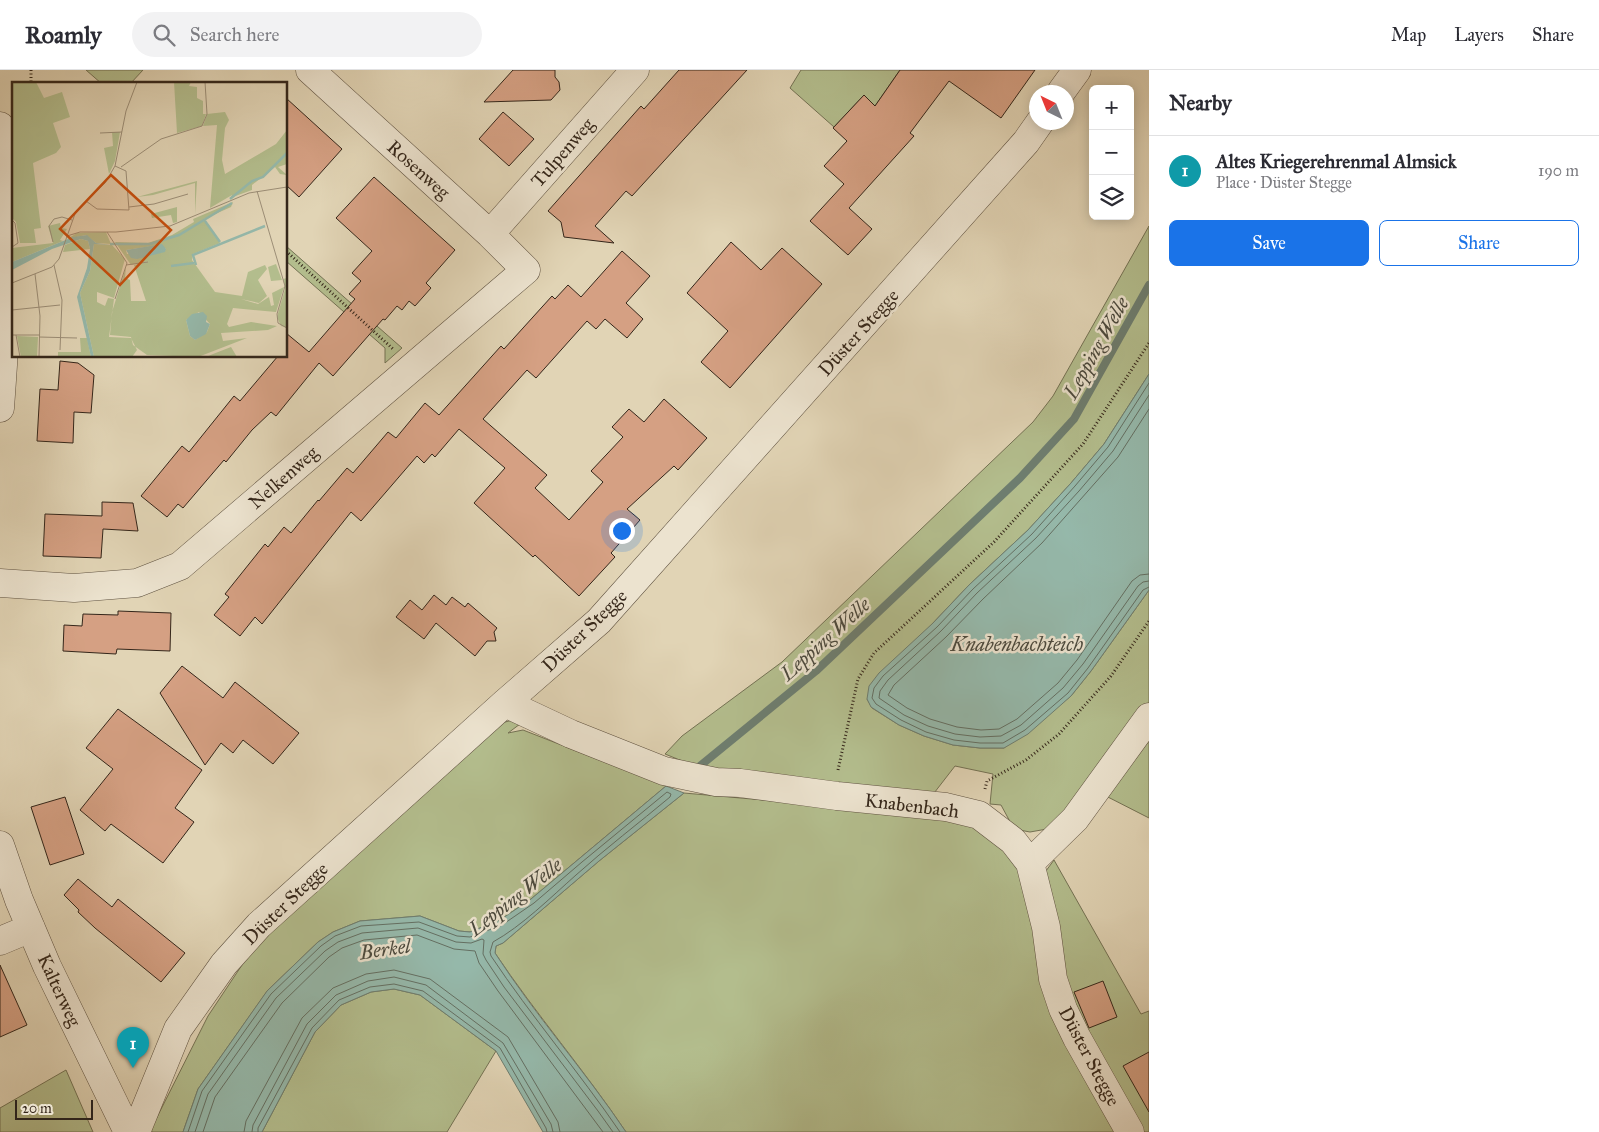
<!DOCTYPE html>
<meta charset="utf-8">
<style>
:root{--surface:#fff;--page:#f2f2f3;--text:#2b2b33;--muted:#7c7c81;--line:#e1e1e2;--accent:#1a73e8}
body{margin:0;font-family:"IM FELL Great Primer",serif;background:var(--page);color:var(--text)}
.controls{position:absolute;right:15px;top:15px;display:grid;overflow:hidden;border-radius:8px;box-shadow:0 2px 12px #0003}
.controls button{width:45px;height:45px;display:grid;place-items:center;padding:0;border:0;border-bottom:1px solid var(--line);background:var(--surface);color:var(--text);font:25px sans-serif}
.compass{position:absolute;left:1029px;top:15px;width:45px;height:45px;border-radius:50%;background:var(--surface);box-shadow:0 2px 12px #0003;rotate:317deg}
.scale{position:absolute;left:15px;bottom:12px;width:78px;box-sizing:border-box;padding-left:5px;border:2px solid #34261a;border-top:0;font-size:14px;line-height:18px;white-space:nowrap;color:#34261a;-webkit-text-stroke:4px #ece3cf;paint-order:stroke}
.you{position:absolute;left:621px;top:460px;width:18px;height:18px;margin:-12px;border:4px solid #fff;border-radius:50%;background:#1a73e8;box-shadow:0 0 0 8px #1a73e833}
.badge{display:grid;place-items:center;width:32px;height:32px;border-radius:50%;background:var(--accent);color:#fff;font-size:16px;font-weight:700}
.pin{position:absolute;translate:-50% -41px;filter:drop-shadow(0 1px 2px #0008)}
.pin::after{content:'';position:absolute;top:26px;width:18px;height:15px;background:inherit;clip-path:polygon(0 0,100% 0,50% 100%)}
.list{margin:0;padding:0;list-style:none}
h2{display:flex;justify-content:space-between;align-items:center;height:65px;margin:0;padding:0 20px;font-size:21px}
h2 small{font-size:16px;font-weight:400;color:var(--muted)}
.list li{display:grid;grid-template-columns:32px 1fr auto;gap:15px;align-items:center;box-sizing:border-box;height:70px;padding:0 20px;border-top:1px solid var(--line)}
.list b{display:block;font-size:19px;white-space:nowrap}
.list p{margin:0;font-size:16px;white-space:nowrap;color:var(--muted)}
.list em{font-size:16px;font-style:normal;color:var(--muted)}
.actions{display:flex;gap:10px;padding:15px 20px}
.actions a{flex:1;padding:11px 0;border:1px solid var(--accent);border-radius:8px;text-align:center;font-size:18px;color:var(--accent)}
.actions .main{background:var(--accent);color:#fff}
.icon{flex:none;width:28px;height:28px;fill:none;stroke:currentColor;stroke-width:2;stroke-linecap:round;stroke-linejoin:round}
.map{position:relative;flex:none;width:1149px;height:1062px;overflow:hidden}
header{display:flex;align-items:center;gap:30px;box-sizing:border-box;height:70px;padding:0 25px;background:var(--surface);border-bottom:1px solid var(--line)}
header strong{font-size:24px}
nav{display:flex;gap:28px;margin-inline-start:auto;font-size:18px}
.search{width:350px;height:45px;background:var(--page);display:flex;align-items:center;gap:12px;box-sizing:border-box;padding:0 18px;border-radius:28px;color:var(--muted);font-size:19px}
main{display:flex}
aside{flex:1;background:var(--surface)}
.map>svg:first-child{display:block}
.green{fill:#b3bd8d;stroke:#747254}
.water{fill:#95b8aa;stroke:#6e7e70}
.lines{fill:none;stroke-linecap:round;stroke-linejoin:round}
.shore{stroke:#646f62;stroke-width:1}
.stream{stroke:#6e7e70;stroke-width:8}
.building{fill:#d5a083;stroke:#34261a}
.minor-casing{stroke:#5f5241;stroke-width:29}
.path{stroke:#34261a;stroke-width:3;stroke-dasharray:1 2.5;stroke-linecap:butt}
.minor{stroke:#ece3cf;stroke-width:28}
.labels{text-anchor:middle;stroke-width:5;stroke-linejoin:round;paint-order:stroke}
.street-label{font-size:19px;fill:#34261a;stroke:#ece3cf}
.water-label{font-size:20px;font-style:italic;fill:#4c4a3e;stroke:#ece3cf}
.inset-river{fill:none;stroke:#95b8aa;stroke-width:2.5}
.inset-road{fill:none;stroke:#9c8e77;stroke-width:1}
.view{fill:#c44f0f;fill-opacity:0.15;stroke:#c44f0f;stroke-width:2.5}
.inset-edge{fill:none;stroke:#34261a;stroke-width:2.5}
</style>
<header>
<strong>Roamly</strong>
<div class="search"><svg class="icon" aria-label="search" viewBox="0 0 24 24"><circle cx="10" cy="10" r="6"/><path d="M15 15l6 6"/></svg>Search here</div>
<nav><a>Map</a><a>Layers</a><a>Share</a></nav>
</header>
<main>
<div class="map">
<svg width="1149" height="1062" viewBox="0 0 1149 1062">
<rect width="100%" height="100%" fill="#e1d4b5"/>
<filter id="stains"><feTurbulence type="fractalNoise" baseFrequency=".004" numOctaves="4"/><feColorMatrix values="0 0 0 0 .2 0 0 0 0 .09 0 0 0 0 .02 0 0 0 .5 -.17"/></filter>
<radialGradient id="worn" r=".72"><stop offset=".6" stop-color="#630" stop-opacity="0"/><stop offset="1" stop-color="#630" stop-opacity=".3"/></radialGradient>
<path class="green" d="M 86,0 L 143,0 L 130,14 L 102,14 Z
M 801,0 L 900,0 L 875,36 L 864,25 L 834,57 L 790,18 Z
M 1149,156 L 1149,304 L 1104,374 L 1071,413 L 1028,460 L 969,515 L 933,553 L 867,629 L 872,638 L 899,655 L 924,666 L 953,675 L 980,678 L 1004,678 L 1071,626 L 1091,601 L 1149,520 L 1149,636 L 1090,718 L 1047,759 L 1030,762 L 1014,759 L 1001,735 L 990,734 L 993,704 L 955,696 L 931,727 L 829,717 L 692,695 L 665,684 L 682,666 L 782,592 L 1033,352 L 1053,326 Z
M 286,176 L 402,278 L 385,293 L 385,278 L 286,191 Z
M 513,650 L 524,651 L 508,663 L 523,660 L 666,716 L 531,829 L 500,850 L 470,862 L 459,861 L 420,846 L 360,851 L 333,862 L 318,872 L 268,920 L 198,1019 L 183,1062 L 152,1062 L 151,1059 L 208,946 L 244,892 L 278,850 L 497,654 Z
M 1149,658 L 1149,748 L 1102,724 Z
M 684,723 L 808,734 L 982,754 L 1022,799 L 1120,1062 L 626,1062 C 585,1001 536,944 495,883 L 496,876 L 503,873 L 599,791 Z
M 1054,790 L 1141,944 L 1149,941 L 1149,1062 L 1138,1062 L 1080,960 L 1040,809 Z
M 394,919 L 420,925 L 496,981 L 447,1062 L 262,1062 L 315,962 L 341,935 L 371,922 Z
M 66,1000 L 93,1062 L 0,1062 L 0,1038 Z"/>
<path class="water" d="M 1149,304 L 1149,520 L 1091,601 L 1071,626 L 1028,664 L 1004,678 L 980,678 L 953,675 L 924,666 L 899,655 L 871,637 L 867,629 L 869,616 L 879,603 L 933,553 L 969,515 L 1028,460 L 1071,413 L 1104,374 Z
M 666,716 L 684,723 L 599,791 L 503,873 L 496,876 L 495,883 C 535,945 585,1001 626,1062 L 543,1062 L 496,981 L 420,925 L 394,919 L 371,922 L 341,935 L 315,962 L 262,1062 L 183,1062 L 198,1019 L 267,921 L 318,872 L 333,862 L 360,851 L 420,846 L 459,861 L 470,862 L 500,850 L 531,829 Z"/>
<g class="lines">
<path class="shore" d="M 1149,313 L 1108,377 L 1075,416 L 1032,464 L 973,519 L 937,557 L 883,606 L 874,618 L 872,628 L 876,634 L 901,650 L 926,662 L 954,670 L 980,673 L 1003,673 L 1025,660 L 1068,623 L 1088,598 L 1143,520 L 1149,517
M 1149,325 L 1113,381 L 1079,421 L 1036,468 L 977,523 L 941,561 L 888,610 L 880,621 L 879,628 L 904,645 L 928,656 L 955,664 L 980,667 L 1001,666 L 1021,655 L 1063,618 L 1083,594 L 1138,516 L 1143,512 L 1149,511
M 1149,339 L 1118,387 L 1042,473 L 983,529 L 946,567 L 894,615 L 888,625 L 907,638 L 930,649 L 957,657 L 981,660 L 999,659 L 1017,649 L 1058,613 L 1077,590 L 1132,511 L 1140,505 L 1149,504
M 188,1062 L 202,1021 L 271,924 L 321,876 L 335,866 L 361,856 L 419,852 L 457,866 L 470,867 L 502,855 L 534,833 L 582,792 L 667,722 L 671,724 L 670,727 C 639,753 606,778 576,805 C 550,828 522,856 493,872 L 490,882 L 491,886 C 531,946 579,1002 620,1062
M 195,1062 L 208,1024 L 276,928 L 325,881 L 338,872 L 362,863 L 418,858 L 456,872 L 471,873 L 482,869 L 484,870 L 483,884 L 486,890 L 504,917 L 598,1041 L 613,1062
M 203,1062 L 215,1027 L 282,933 L 329,887 L 342,878 L 364,870 L 417,865 L 454,879 L 475,881 L 479,893 L 498,921 L 603,1062
M 244,1062 L 246,1051 L 302,948 L 333,918 L 366,904 L 394,900 L 430,909 L 508,967 L 558,1052 L 560,1062
M 252,1062 L 253,1055 L 307,954 L 336,925 L 368,911 L 394,907 L 426,915 L 503,973 L 551,1054 L 553,1062
M 258,1062 L 258,1058 L 312,958 L 339,930 L 370,917 L 394,914 L 423,921 L 500,978 L 546,1058 L 547,1062"/>
<path class="stream" d="M 695,700 L 816,601 L 1020,408 L 1074,349 L 1149,215"/>
</g>
<path class="building" d="M 513,0 L 555,0 L 555,7 L 559,12 L 560,20 L 551,30 L 484,32 Z
M 679,0 L 747,0 L 632,126 L 626,121 L 595,156 L 614,173 L 564,167 L 561,152 L 548,141 L 641,36 L 644,39 Z
M 900,0 L 1035,0 L 1001,48 L 949,11 L 910,63 L 914,66 L 849,138 L 872,159 L 848,185 L 810,151 L 844,114 L 824,96 L 847,71 L 833,58 L 864,25 L 875,36 Z
M 286,28 L 342,79 L 299,127 L 286,115 Z
M 503,42 L 534,69 L 509,96 L 479,69 Z
M 374,107 L 455,180 L 426,213 L 431,218 L 415,236 L 409,231 L 402,240 L 397,236 L 385,250 L 383,249 L 333,306 L 319,293 L 276,346 L 271,342 L 252,360 L 226,392 L 224,390 L 183,438 L 178,434 L 167,447 L 141,426 L 182,376 L 189,382 L 234,326 L 240,331 L 278,286 L 286,286 L 286,263 L 309,282 L 355,229 L 349,224 L 361,211 L 352,203 L 372,181 L 336,148 Z
M 731,172 L 761,200 L 782,178 L 822,214 L 730,318 L 701,292 L 728,261 L 687,223 Z
M 622,181 L 650,206 L 626,233 L 643,249 L 627,268 L 605,249 L 596,259 L 587,251 L 536,308 L 527,300 L 483,349 L 547,405 L 535,418 L 569,450 L 603,412 L 591,401 L 623,367 L 612,357 L 629,339 L 644,352 L 664,329 L 707,368 L 678,400 L 674,396 L 627,439 L 640,450 L 611,483 L 615,487 L 579,526 L 535,485 L 533,487 L 474,433 L 505,398 L 459,359 L 435,387 L 432,384 L 424,393 L 417,386 L 361,451 L 351,442 L 262,554 L 255,547 L 240,566 L 214,545 L 229,527 L 225,524 L 265,474 L 268,477 L 284,457 L 291,463 L 318,430 L 319,431 L 347,398 L 353,403 L 388,362 L 396,368 L 425,333 L 439,345 L 501,276 L 504,279 L 552,226 L 555,229 L 568,215 L 581,227 Z
M 60,291 L 78,293 L 94,305 L 91,343 L 74,342 L 73,373 L 37,371 L 40,319 L 58,320 Z
M 102,432 L 133,433 L 138,461 L 103,459 L 101,488 L 43,486 L 45,444 L 102,446 Z
M 434,525 L 446,535 L 452,527 L 465,537 L 468,533 L 497,558 L 494,562 L 496,571 L 487,571 L 475,586 L 436,553 L 424,569 L 396,547 L 410,530 L 422,540 Z
M 118,541 L 171,543 L 170,581 L 117,579 L 116,584 L 63,581 L 64,555 L 82,556 L 83,544 L 118,545 Z
M 182,596 L 223,628 L 235,612 L 299,663 L 273,694 L 243,670 L 233,683 L 221,673 L 205,695 L 160,623 Z
M 118,639 L 202,700 L 175,738 L 194,752 L 163,793 L 111,754 L 105,761 L 80,740 L 113,699 L 86,678 Z
M 65,727 L 84,784 L 50,795 L 31,737 Z
M 78,809 L 112,837 L 118,829 L 185,883 L 161,912 L 95,858 L 78,842 L 79,840 L 64,825 Z
M 0,895 L 27,955 L 0,967 Z
M 1103,911 L 1117,947 L 1089,958 L 1074,922 Z
M 1149,982 L 1149,1042 L 1123,996 Z"/>
<g class="lines">
<g class="minor-casing">
<path id="minor" d="M 1061,22 L 1077,0
M 0,56 C 12,149 7,245 0,338
M 490,164 L 635,0
M 0,513 L 74,518 L 137,513 L 180,496 L 526,200 L 490,164 L 310,0
M 505,633 L 571,664 L 664,701 L 716,712 L 740,713 L 837,726 L 946,737 L 979,745 L 1013,771 L 1030,793 L 1046,857 L 1053,909 L 1063,939 L 1077,968 L 1130,1062
M 0,775 L 19,830 L 47,896 L 128,1062
M 1030,793 L 1075,749 L 1149,647
M 0,871 L 31,858
M 136,1062 L 178,959 L 224,894 L 259,855 L 505,633 L 599,551 L 1026,72 L 1040,52"/>
</g>
<path class="path" d="M 31,0 L 31,14
M 286,181 L 393,279
M 838,700 L 858,609 L 874,583 L 994,472 L 1083,374 L 1149,273
M 985,719 L 987,711 L 1026,690 L 1059,664 L 1111,606 L 1149,551"/>
<use href="#minor" class="minor"/>
</g>
<g class="labels">
<g class="street-label">
<text transform="translate(562 82) rotate(-49)" y="7">Tulpenweg</text>
<text transform="translate(419 99) rotate(42)" y="7">Rosenweg</text>
<text transform="translate(858 262) rotate(-48)" y="7">Düster Stegge</text>
<text transform="translate(283 407) rotate(-41)" y="7">Nelkenweg</text>
<text transform="translate(584 560) rotate(-44)" y="7">Düster Stegge</text>
<text transform="translate(912 735) rotate(7)" y="7">Knabenbach</text>
<text transform="translate(285 833) rotate(-44)" y="7">Düster Stegge</text>
<text transform="translate(60 920) rotate(65)" y="7">Kalterweg</text>
<text transform="translate(1090 986) rotate(62)" y="7">Düster Stegge</text>
</g>
<g class="water-label">
<text transform="translate(1096 278) rotate(-61)" y="7">Lepping Welle</text>
<text transform="translate(825 569) rotate(-42)" y="7">Lepping Welle</text>
<text x="1017" y="581">Knabenbachteich</text>
<text transform="translate(515 827) rotate(-38)" y="7">Lepping Welle</text>
<text transform="translate(385 879) rotate(-8)" y="7">Berkel</text>
</g>
</g>
<g transform="translate(12 12)">
<rect width="275" height="275" fill="#e1d4b5"/>
<path d="M 0,0 L 24,0 L 32,16 L 50,10 L 58,35 L 41,41 L 49,65 L 44,71 L 21,81 L 29,146 L 22,147 L 24,161 L 8,161 L 4,140 L 0,136 ZM 162,0 L 179,0 L 177,4 L 185,5 L 185,16 L 191,19 L 191,32 L 194,32 L 190,44 L 165,51 ZM 213,30 L 217,38 L 213,46 L 210,78 L 213,92 L 264,62 L 275,48 L 275,82 L 266,85 L 275,93 L 268,92 L 263,85 L 240,103 L 240,108 L 218,116 L 220,113 L 198,126 L 205,43 L 191,44 L 195,32 ZM 100,50 L 108,50 L 103,79 L 97,92 L 92,66 L 101,64 ZM 185,99 L 183,132 L 183,101 L 141,113 L 125,115 ZM 221,120 L 219,125 L 192,137 L 208,161 L 181,172 L 180,178 L 203,210 L 230,214 L 236,190 L 253,183 L 255,187 L 246,198 L 255,214 L 247,221 L 229,217 L 246,222 L 257,215 L 259,224 L 262,223 L 260,211 L 272,205 L 264,230 L 221,226 L 215,242 L 217,245 L 239,240 L 265,244 L 256,248 L 209,251 L 211,259 L 235,256 L 186,275 L 135,273 L 121,263 L 119,255 L 98,253 L 100,230 L 114,185 L 113,196 L 118,198 L 119,219 L 134,219 L 122,183 L 138,179 L 119,183 L 103,160 L 136,161 L 160,153 L 182,140 L 181,137 ZM 147,163 L 154,167 L 115,172 L 114,168 ZM 187,230 L 198,242 L 195,250 L 183,258 L 178,254 L 174,238 ZM 165,125 L 165,140 L 161,141 L 159,133 L 140,136 L 139,132 ZM 48,141 L 49,146 L 55,147 L 48,158 L 51,159 L 0,180 L 0,166 L 41,161 L 36,144 ZM 94,150 L 99,162 L 84,161 L 74,153 L 55,157 L 65,151 ZM 69,157 L 76,159 L 78,167 L 51,170 L 53,163 ZM 82,162 L 100,163 L 113,177 L 102,216 L 85,210 L 85,220 L 93,224 L 96,216 L 102,217 L 97,255 L 119,256 L 125,268 L 120,275 L 82,275 L 68,211 L 78,189 ZM 264,182 L 270,198 L 259,199 L 256,185 ZM 275,196 L 275,246 L 269,244 L 265,235 L 273,207 L 271,197 ZM 5,254 L 26,255 L 25,275 L 9,275 ZM 68,256 L 75,256 L 79,275 L 46,275 L 46,270 L 69,270 ZM 219,265 L 225,275 L 194,275 L 201,272 Z" fill="#b3bd8d" fill-rule="evenodd"/>
<path d="M 75,153 L 84,161 L 100,163 L 82,162 L 78,189 L 68,211 L 82,275 L 79,275 L 65,215 L 75,186 L 78,167 L 76,159 L 69,157 L 40,167 L 0,188 L 0,180 L 61,155 ZM 150,162 L 154,167 L 153,170 L 125,177 L 119,176 L 114,168 ZM 191,230 L 195,234 L 194,240 L 198,242 L 194,252 L 183,258 L 178,254 L 174,238 L 180,232 Z" fill="#95b8aa"/>
<path class="inset-river" d="M 218,117 L 240,99 L 251,95 L 275,71M 193,139 L 208,160M 98,162 L 138,162 L 167,153 L 220,121M 184,183 L 181,173 L 253,144M 159,184 L 182,181"/>
<path class="inset-road" d="M 88,51 L 110,50M 109,85 L 149,57 L 190,44 L 195,32 L 193,0M 245,109 L 273,204 L 265,232 L 266,241 L 275,246M 74,119 L 85,127 L 117,128 L 114,89 L 103,84M 117,125 L 142,122 L 176,112M 0,138 L 3,141 L 6,161 L 0,165M 95,150 L 115,181 L 103,217M 55,154 L 68,150 L 104,150 L 158,144 L 237,111 L 275,105M 41,160 L 37,144 L 42,137 L 50,135 L 60,138M 42,183 L 50,218 L 48,268M 114,183 L 136,180M 23,192 L 28,234 L 27,275M 0,201 L 40,185 L 47,177 L 64,129 L 93,101 L 103,84 L 114,29 L 125,0M 0,228 L 48,223M 0,253 L 28,253M 4,253 L 8,275M 27,255 L 65,256"/>
<path class="view" d="M 99,93 L 159,148 L 108,203 L 48,147 Z"/>
<rect width="275" height="275" class="inset-edge"/>
</g>
<rect width="100%" height="100%" filter="url(#stains)"/>
<rect width="100%" height="100%" fill="url(#worn)"/>
</svg>
<div class="controls">
<button>+</button>
<button>−</button>
<button><svg class="icon" aria-label="layers" viewBox="0 0 24 24"><path d="M12 4l9 5-9 5-9-5zM3 14l9 5 9-5"/></svg></button>
</div>
<svg class="compass" viewBox="-18 -18 36 36"><path d="M0-13l5 13h-10z" fill="#e53935"/><path d="M0 13l5-13h-10z" fill="#7c7c81"/></svg>
<div class="scale">20 m</div>
<div class="you"></div>
<div class="pin badge" style="left:133px;top:998px;background:#0f9aa8">1</div>
</div>
<aside>
<h2>Nearby<small></small></h2>
<ul class="list">
<li><span class="badge" style="background:#0f9aa8">1</span><div><b>Altes Kriegerehrenmal Almsick</b><p>Place · Düster Stegge</p></div><em>190 m</em></li>
</ul>
<div class="actions"><a class="main">Save</a><a>Share</a></div>
</aside>
</main>
